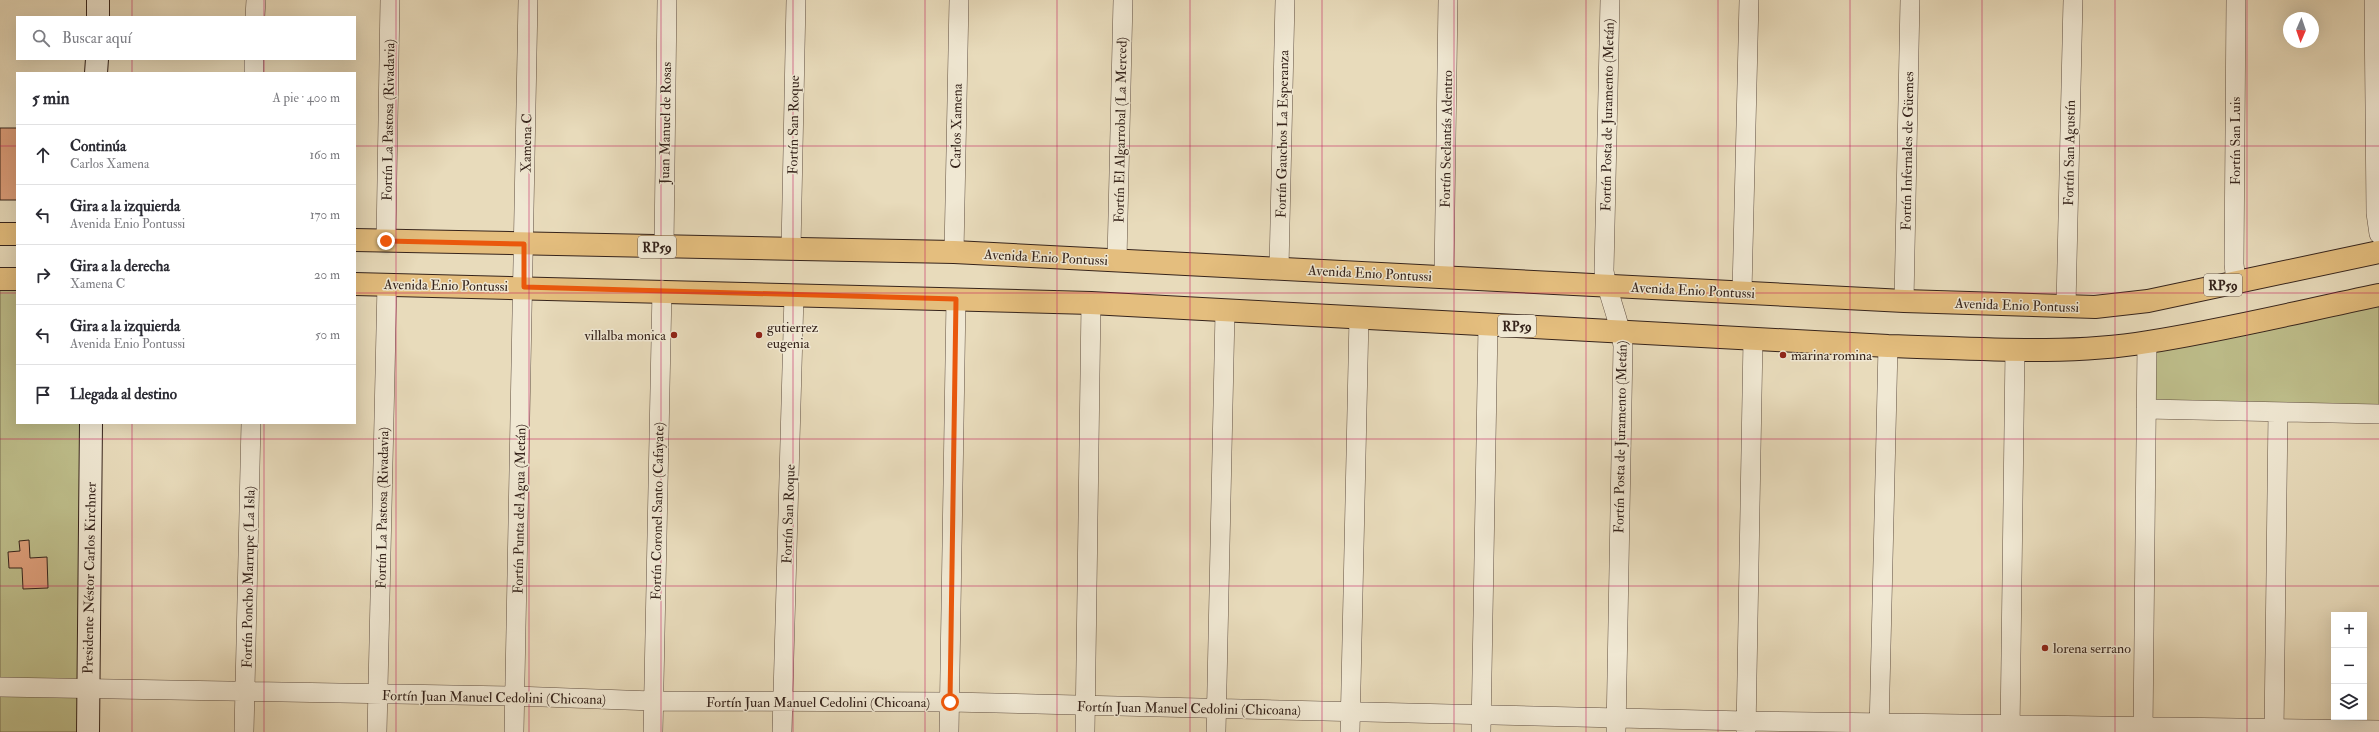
<!DOCTYPE html>
<html lang="es">
<meta charset="utf-8">
<style>
:root{--surface:#fff;--page:#f7f7f7;--text:#2b2b33;--muted:#7c7c81;--line:#e1e1e2}
body{margin:0;font-family:"IM FELL Double Pica",serif;background:var(--page);color:var(--text)}
.controls{position:absolute;right:12px;bottom:12px;display:grid;overflow:hidden;border-radius:0px;box-shadow:0 4px 16px #0002}
.controls button{width:36px;height:36px;display:grid;place-items:center;padding:0;border:0;border-bottom:1px solid var(--line);background:var(--surface);color:var(--text);font:20px sans-serif}
.compass{position:absolute;left:2283px;top:12px;width:36px;height:36px;border-radius:50%;background:var(--surface);box-shadow:0 4px 16px #0002;rotate:182deg}
.stop{position:absolute;width:12px;height:12px;margin:-9px;border:3px solid #ea580c;border-radius:50%;background:#fff}
.stop.end{background:#ea580c;border-color:#fff;box-shadow:0 1px 4px #0008}
.list{margin:0;padding:0;list-style:none}
h2{display:flex;justify-content:space-between;align-items:center;height:52px;margin:0;padding:0 16px;font-size:17px}
h2 small{font-size:13px;font-weight:400;color:var(--muted)}
.list li{display:grid;grid-template-columns:26px 1fr auto;gap:12px;align-items:center;box-sizing:border-box;height:60px;padding:0 16px;border-top:1px solid var(--line)}
.list b{display:block;font-size:15px;white-space:nowrap}
.list p{margin:0;font-size:13px;white-space:nowrap;color:var(--muted)}
.list em{font-size:13px;font-style:normal;color:var(--muted)}
.icon{flex:none;width:22px;height:22px;fill:none;stroke:currentColor;stroke-width:2;stroke-linecap:round;stroke-linejoin:round}
.map{position:relative;flex:none;width:2379px;height:732px;overflow:hidden}
.search{position:absolute;background:var(--surface);box-shadow:0 4px 16px #0002;left:16px;top:16px;width:340px;height:44px;display:flex;align-items:center;gap:10px;box-sizing:border-box;padding:0 14px;border-radius:0px;color:var(--muted);font-size:15px}
.panel{position:absolute;background:var(--surface);box-shadow:0 4px 16px #0002;left:16px;top:72px;width:340px;height:352px;border-radius:0px}
.map>svg:first-child{display:block}
.green{fill:#bebe8b;stroke:#7a7053}
.building{fill:#de9f7b;stroke:#35231b}
.lines{fill:none;stroke-linecap:round;stroke-linejoin:round}
.street-casing{stroke:#625143;stroke-width:20}
.secondary-casing{stroke:#35231b;stroke-width:24}
.primary-casing{stroke:#35231b;stroke-width:24}
.street{stroke:#f0e8d3;stroke-width:19}
.secondary{stroke:#f0e8d3;stroke-width:22}
.primary{stroke:#e4be7e;stroke-width:22}
.route{stroke:#ea580c;stroke-width:5}
.grid{fill:none;stroke:#c2185b;stroke-width:1;stroke-opacity:0.55}
.poi-dot{fill:#8f2418;stroke:#f0e8d3;stroke-width:1.5}
.labels{text-anchor:middle;stroke-width:3;stroke-linejoin:round;paint-order:stroke}
.shield{fill:#f0e8d3;stroke:#6d5e52;stroke-width:1}
.shield-label{font-size:13px;font-weight:bold;fill:#35231b}
.street-label{font-size:14px;fill:#35231b;stroke:#f0e8d3}
.poi-label{font-size:14px;fill:#35231b;stroke:#f0e8d3;text-anchor:start}
</style>
<div class="map">
<svg width="2379" height="732" viewBox="0 0 2379 732">
<rect width="100%" height="100%" fill="#e8dbbb"/>
<filter id="stains"><feTurbulence type="fractalNoise" baseFrequency=".005" numOctaves="4"/><feColorMatrix values="0 0 0 0 .2 0 0 0 0 .09 0 0 0 0 .02 0 0 0 .5 -.17"/></filter>
<radialGradient id="worn" r=".72"><stop offset=".6" stop-color="#630" stop-opacity="0"/><stop offset="1" stop-color="#630" stop-opacity=".3"/></radialGradient>
<path class="green" d="M 0,284 L 17,284 L 17,423 L 86,423 L 81,683 L 0,681 Z
M 2379,298 L 2379,410 L 2150,405 L 2151,345 Z
M 0,693 L 83,694 L 83,732 L 0,732 Z"/>
<path class="building" d="M 0,128 L 17,128 L 17,200 L 0,200 Z
M 29,540 L 30,558 L 47,557 L 48,588 L 23,589 L 22,568 L 9,568 L 8,552 L 20,551 L 19,541 Z"/>
<g class="lines">
<g class="street-casing">
<path id="street" d="M 1610,0 L 1604,271 C 1608,297 1620,320 1623,346 L 1616,732
M 2374,0 L 2376,213 L 2379,234
M 255,17 L 256,0
M 254,73 L 254,59
M 386,241 L 390,0
M 664,247 L 667,0
M 791,249 L 796,0
M 954,252 L 959,0
M 1117,260 L 1123,0
M 1279,268 L 1285,0
M 1444,278 L 1448,0
M 2236,282 L 2234,264 L 2236,0
M 1742,292 L 1749,0
M 1904,301 L 1910,0
M 2066,306 L 2073,0
M 2146,409 L 2379,414
M 0,687 L 515,696 L 653,701 L 950,702 L 1746,721 L 2379,730
M 244,732 L 251,423
M 377,732 L 387,284
M 514,732 L 528,0
M 653,732 L 662,290
M 782,732 L 794,295
M 949,732 L 956,299
M 1085,732 L 1091,303
M 1216,732 L 1225,312
M 1350,732 L 1359,317
M 1481,732 L 1488,325
M 1746,732 L 1753,339
M 1879,732 L 1888,346
M 2010,732 L 2015,349
M 2143,732 L 2147,342
M 2274,732 L 2278,412"/>
</g>
<g class="secondary-casing">
<path id="secondary" d="M 98,17 L 98,0
M 96,73 L 97,59
M 88,732 L 91,423"/>
</g>
<g class="primary-casing">
<path id="primary" d="M 0,234 L 17,234
M 355,240 L 954,252 L 1904,301 L 2095,307 L 2148,301 L 2379,252
M 0,279 L 17,279
M 355,284 L 1091,303 L 1888,346 C 1973,348 2064,356 2148,342 C 2225,330 2302,311 2379,295"/>
</g>
<use href="#street" class="street"/>
<use href="#secondary" class="secondary"/>
<use href="#primary" class="primary"/>
</g>
<g class="lines">
<path class="route" d="M 386,241 L 524,244 L 524,287 L 956,299 L 950,702"/>
</g>
<path class="grid" d="M 132,0 L 132,17M 264,0 L 264,17M 396,0 L 396,732M 529,0 L 529,732M 661,0 L 661,732M 793,0 L 793,732M 925,0 L 925,732M 1057,0 L 1057,732M 1190,0 L 1190,732M 1322,0 L 1322,732M 1454,0 L 1454,732M 1586,0 L 1586,732M 1718,0 L 1718,732M 1850,0 L 1850,732M 1982,0 L 1982,732M 2115,0 L 2115,732M 2247,0 L 2247,732M 132,59 L 132,73M 264,59 L 264,73M 0,146 L 17,146M 355,146 L 2379,146M 0,293 L 17,293M 355,293 L 2379,293M 132,423 L 132,732M 264,423 L 264,732M 0,439 L 2379,439M 0,586 L 2379,586"/>
<g class="poi-dot">
<circle cx="674" cy="335" r="4"/>
<circle cx="759" cy="335" r="4"/>
<circle cx="1783" cy="355" r="4"/>
<circle cx="2045" cy="648" r="4"/>
</g>
<g class="labels">
<g class="shield">
<rect x="638" y="236" width="38" height="22" rx="3"/>
<rect x="2204" y="274" width="38" height="22" rx="3"/>
<rect x="1498" y="315" width="38" height="22" rx="3"/>
</g>
<g class="shield-label">
<text x="657" y="252">RP59</text>
<text x="2223" y="290">RP59</text>
<text x="1517" y="331">RP59</text>
</g>
<g class="street-label">
<text transform="translate(1607 115) rotate(-89)" y="5">Fortín Posta de Juramento (Metán)</text>
<text transform="translate(388 120) rotate(-89)" y="5">Fortín La Pastosa (Rivadavia)</text>
<text transform="translate(665 123) rotate(-89)" y="5">Juan Manuel de Rosas</text>
<text transform="translate(793 125) rotate(-89)" y="5">Fortín San Roque</text>
<text transform="translate(956 126) rotate(-89)" y="5">Carlos Xamena</text>
<text transform="translate(1120 130) rotate(-89)" y="5">Fortín El Algarrobal (La Merced)</text>
<text transform="translate(1282 134) rotate(-89)" y="5">Fortín Gauchos La Esperanza</text>
<text transform="translate(1446 139) rotate(-89)" y="5">Fortín Seclantás Adentro</text>
<text transform="translate(2235 141) rotate(-90)" y="5">Fortín San Luis</text>
<text transform="translate(526 143) rotate(-89)" y="5">Xamena C</text>
<text transform="translate(1907 151) rotate(-89)" y="5">Fortín Infernales de Güemes</text>
<text transform="translate(2069 153) rotate(-89)" y="5">Fortín San Agustín</text>
<text transform="translate(1046 257) rotate(3)" y="5">Avenida Enio Pontussi</text>
<text transform="translate(1370 273) rotate(3)" y="5">Avenida Enio Pontussi</text>
<text transform="translate(446 285) rotate(1)" y="5">Avenida Enio Pontussi</text>
<text transform="translate(1693 290) rotate(3)" y="5">Avenida Enio Pontussi</text>
<text transform="translate(2017 305) rotate(2)" y="5">Avenida Enio Pontussi</text>
<text transform="translate(1620 437) rotate(-89)" y="5">Fortín Posta de Juramento (Metán)</text>
<text transform="translate(382 508) rotate(-89)" y="5">Fortín La Pastosa (Rivadavia)</text>
<text transform="translate(519 509) rotate(-89)" y="5">Fortín Punta del Agua (Metán)</text>
<text transform="translate(657 511) rotate(-89)" y="5">Fortín Coronel Santo (Cafayate)</text>
<text transform="translate(788 514) rotate(-88)" y="5">Fortín San Roque</text>
<text transform="translate(248 577) rotate(-89)" y="5">Fortín Poncho Marrupe (La Isla)</text>
<text transform="translate(89 578) rotate(-89)" y="5">Presidente Néstor Carlos Kirchner</text>
<text transform="translate(494 697) rotate(1)" y="5">Fortín Juan Manuel Cedolini (Chicoana)</text>
<text x="818" y="707">Fortín Juan Manuel Cedolini (Chicoana)</text>
<text transform="translate(1189 708) rotate(1)" y="5">Fortín Juan Manuel Cedolini (Chicoana)</text>
</g>
<g class="poi-label">
<text x="767" y="332">gutierrez<tspan x="767" dy="16">eugenia</tspan></text>
<text x="666" y="340" text-anchor="end">villalba monica</text>
<text x="1791" y="360">marina romina</text>
<text x="2053" y="653">lorena serrano</text>
</g>
</g>
<rect width="100%" height="100%" filter="url(#stains)"/>
<rect width="100%" height="100%" fill="url(#worn)"/>
</svg>
<div class="controls">
<button>+</button>
<button>−</button>
<button><svg class="icon" aria-label="layers" viewBox="0 0 24 24"><path d="M12 4l9 5-9 5-9-5zM3 14l9 5 9-5"/></svg></button>
</div>
<svg class="compass" viewBox="-18 -18 36 36"><path d="M0-13l5 13h-10z" fill="#e53935"/><path d="M0 13l5-13h-10z" fill="#7c7c81"/></svg>
<div class="stop" style="left:950px;top:702px"></div>
<div class="stop end" style="left:386px;top:241px"></div>
<div class="search"><svg class="icon" aria-label="search" viewBox="0 0 24 24"><circle cx="10" cy="10" r="6"/><path d="M15 15l6 6"/></svg>Buscar aquí</div>
<section class="panel">
<h2>5 min<small>A pie · 400 m</small></h2>
<ul class="list">
<li><svg class="icon" aria-label="ahead" viewBox="0 0 24 24"><path d="M12 20V5M6 11l6-6 6 6"/></svg><div><b>Continúa</b><p>Carlos Xamena</p></div><em>160 m</em></li>
<li><svg class="icon" aria-label="left" viewBox="0 0 24 24"><path d="M17 20v-9H6M10 6l-5 5 5 5"/></svg><div><b>Gira a la izquierda</b><p>Avenida Enio Pontussi</p></div><em>170 m</em></li>
<li><svg class="icon" aria-label="right" viewBox="0 0 24 24"><path d="M7 20v-9h11M14 6l5 5-5 5"/></svg><div><b>Gira a la derecha</b><p>Xamena C</p></div><em>20 m</em></li>
<li><svg class="icon" aria-label="left" viewBox="0 0 24 24"><path d="M17 20v-9H6M10 6l-5 5 5 5"/></svg><div><b>Gira a la izquierda</b><p>Avenida Enio Pontussi</p></div><em>50 m</em></li>
<li><svg class="icon" aria-label="arrive" viewBox="0 0 24 24"><path d="M6 21V4h12l-3 4 3 4H6"/></svg><div><b>Llegada al destino</b></div></li>
</ul>
</section>
</div>
